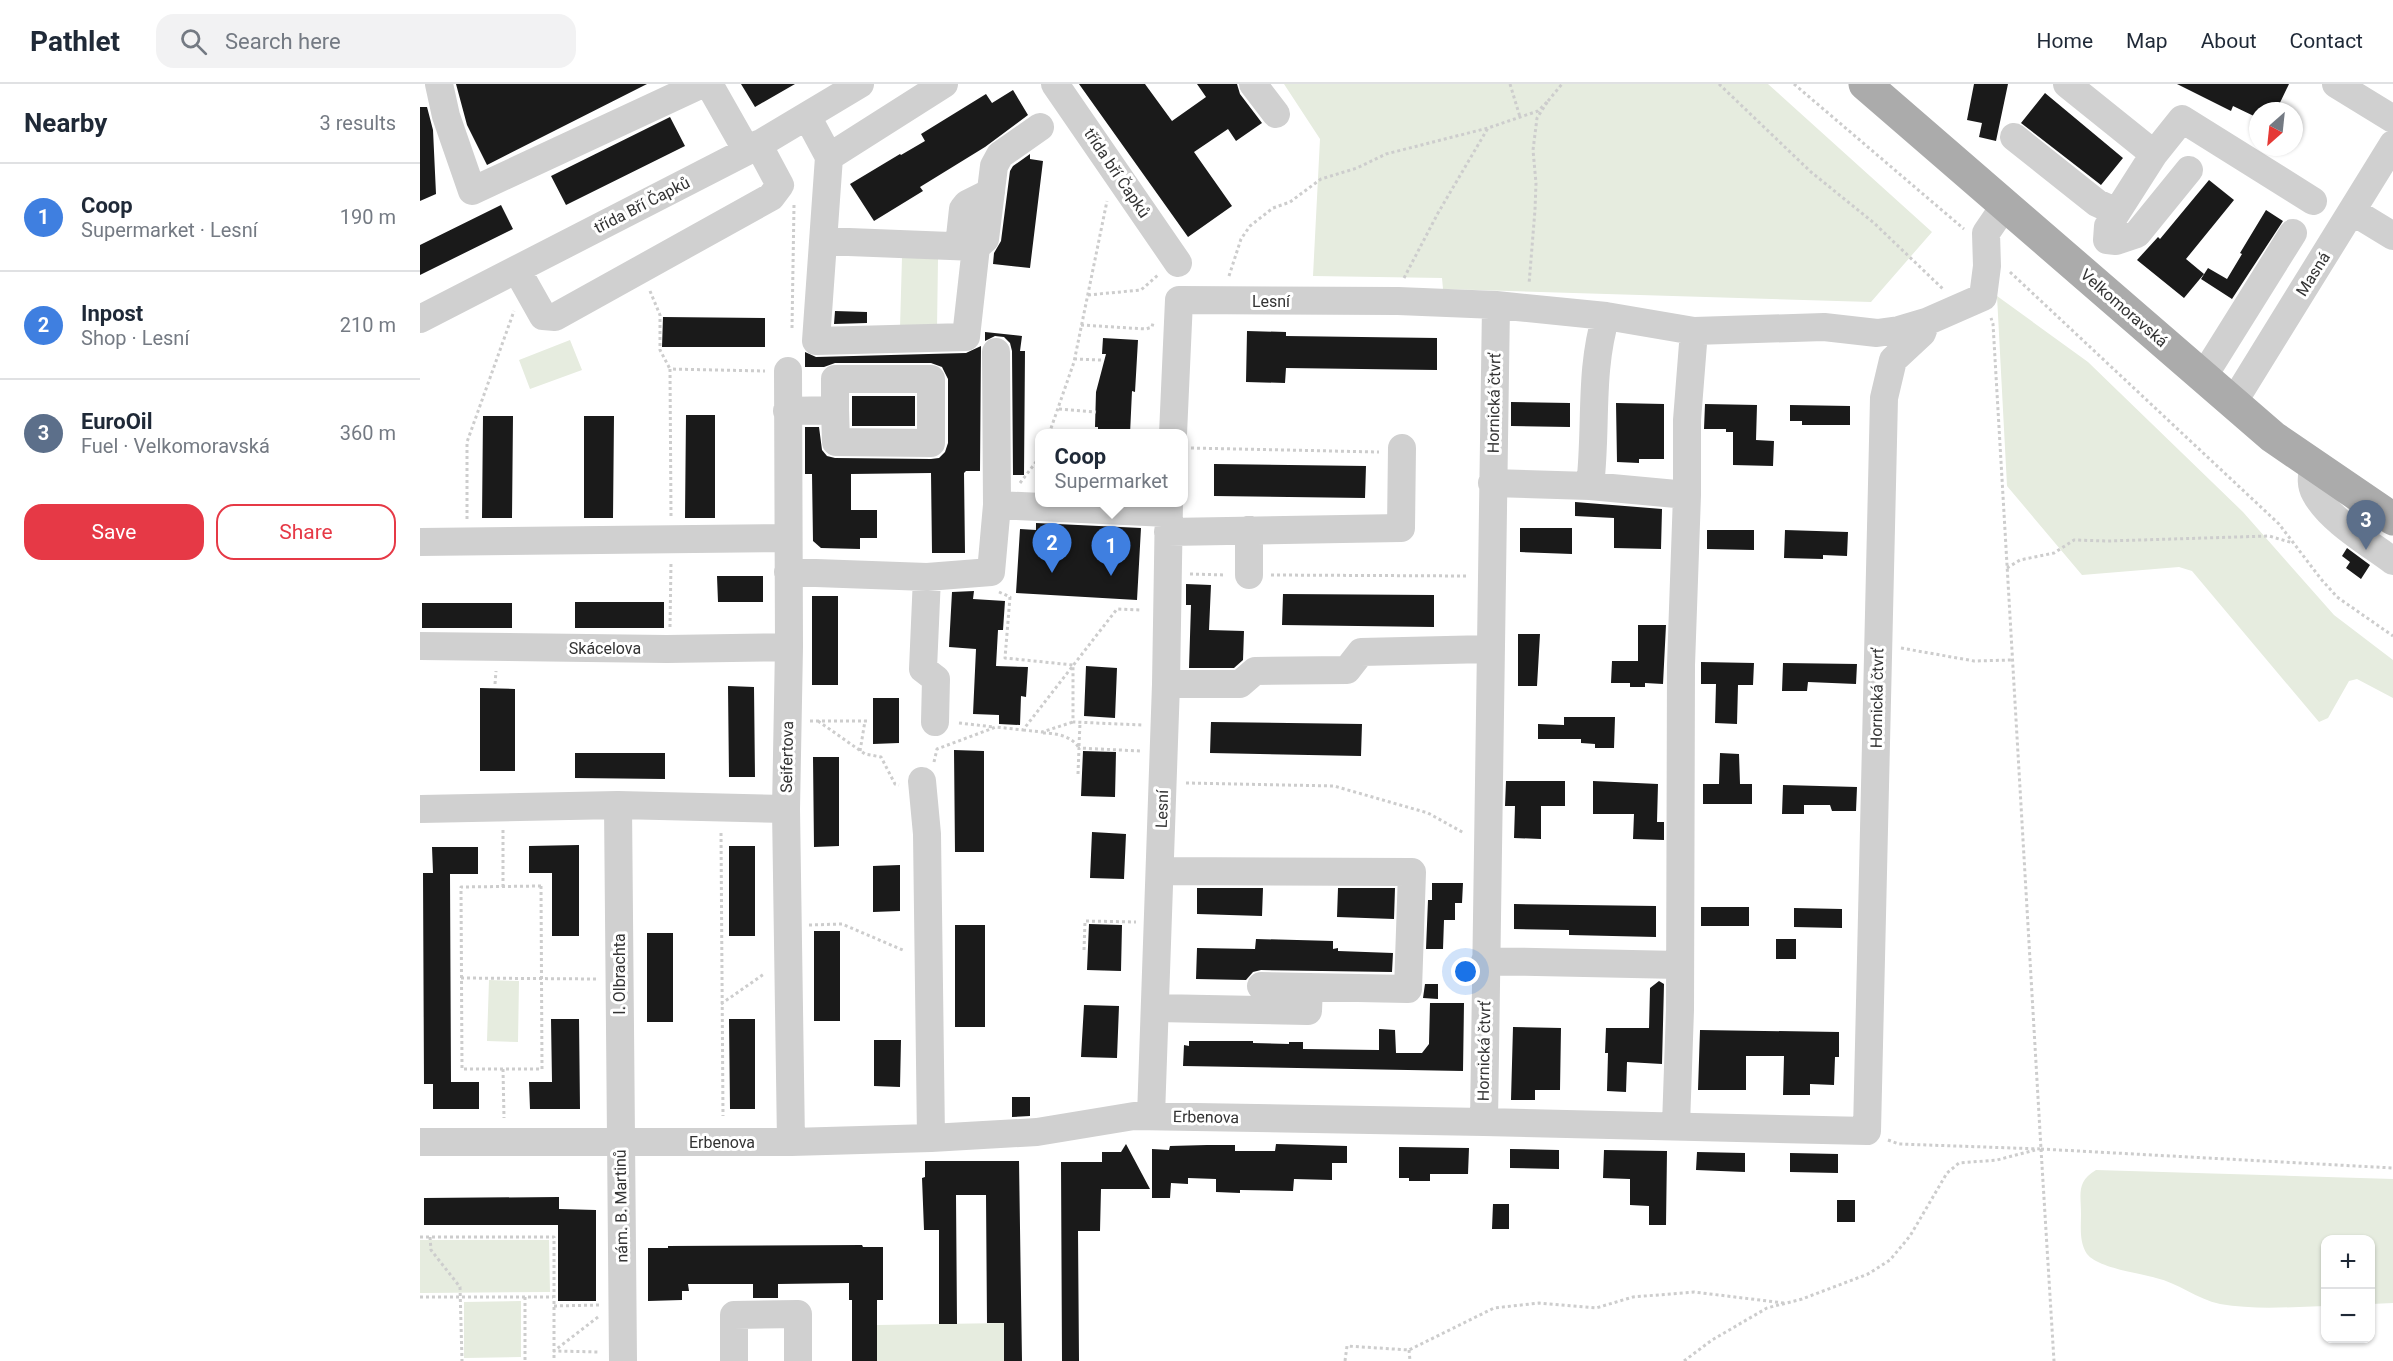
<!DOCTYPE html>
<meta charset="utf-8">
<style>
body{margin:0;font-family:Roboto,sans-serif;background:#f2f2f3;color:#1f2937}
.controls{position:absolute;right:18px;bottom:18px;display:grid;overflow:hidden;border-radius:12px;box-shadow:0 2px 4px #0004}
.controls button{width:54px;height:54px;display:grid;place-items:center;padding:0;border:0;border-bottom:2px solid #e0e1e3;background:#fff;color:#1f2937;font:30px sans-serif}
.compass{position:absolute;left:1829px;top:18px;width:54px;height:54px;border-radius:50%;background:#fff;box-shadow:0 2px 4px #0004;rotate:207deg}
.you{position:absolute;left:1046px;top:888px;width:21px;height:21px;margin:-15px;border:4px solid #fff;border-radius:50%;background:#1a73e8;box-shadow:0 0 0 9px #1a73e833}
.badge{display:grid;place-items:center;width:39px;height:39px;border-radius:50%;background:#e63946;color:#fff;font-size:20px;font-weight:700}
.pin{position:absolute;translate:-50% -50px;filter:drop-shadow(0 2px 3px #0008)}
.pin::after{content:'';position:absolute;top:32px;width:21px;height:18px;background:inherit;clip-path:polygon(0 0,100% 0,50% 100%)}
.popup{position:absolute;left:615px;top:345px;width:153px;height:78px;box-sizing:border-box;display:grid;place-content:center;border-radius:12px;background:#fff;filter:drop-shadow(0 2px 4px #0005);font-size:20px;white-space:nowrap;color:#747a83}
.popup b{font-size:22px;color:#1f2937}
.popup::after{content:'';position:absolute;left:50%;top:100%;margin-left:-12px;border:12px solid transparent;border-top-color:#fff}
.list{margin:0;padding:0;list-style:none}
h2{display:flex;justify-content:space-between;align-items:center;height:78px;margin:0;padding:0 24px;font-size:26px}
h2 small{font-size:20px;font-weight:400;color:#747a83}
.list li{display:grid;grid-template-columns:39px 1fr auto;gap:18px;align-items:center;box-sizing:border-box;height:108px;padding:0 24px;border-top:2px solid #e0e1e3}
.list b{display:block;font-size:22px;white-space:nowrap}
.list p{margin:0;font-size:20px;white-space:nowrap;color:#747a83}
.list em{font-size:20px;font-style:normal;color:#747a83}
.actions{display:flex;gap:12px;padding:18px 24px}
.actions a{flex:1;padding:14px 0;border:2px solid #e63946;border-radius:18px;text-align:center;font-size:21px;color:#e63946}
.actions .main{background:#e63946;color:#fff}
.icon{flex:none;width:33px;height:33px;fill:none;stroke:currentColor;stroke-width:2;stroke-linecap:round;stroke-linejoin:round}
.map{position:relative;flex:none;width:1973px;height:1277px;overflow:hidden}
header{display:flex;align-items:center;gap:36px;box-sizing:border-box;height:84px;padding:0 30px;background:#fff;border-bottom:2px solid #e0e1e3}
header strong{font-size:28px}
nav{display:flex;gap:33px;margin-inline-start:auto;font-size:21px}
.search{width:420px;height:54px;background:#f2f2f3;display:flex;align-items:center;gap:15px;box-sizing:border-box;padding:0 21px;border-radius:18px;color:#747a83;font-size:22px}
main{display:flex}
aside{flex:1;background:#fff}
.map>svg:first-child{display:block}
</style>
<header>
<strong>Pathlet</strong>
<div class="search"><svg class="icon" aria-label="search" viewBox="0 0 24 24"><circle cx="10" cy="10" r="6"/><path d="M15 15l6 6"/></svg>Search here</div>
<nav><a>Home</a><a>Map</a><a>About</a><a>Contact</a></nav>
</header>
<main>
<aside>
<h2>Nearby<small>3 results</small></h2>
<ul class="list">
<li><span class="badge" style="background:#3f7fe0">1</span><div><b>Coop</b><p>Supermarket · Lesní</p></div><em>190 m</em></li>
<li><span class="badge" style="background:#3f7fe0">2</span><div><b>Inpost</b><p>Shop · Lesní</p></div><em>210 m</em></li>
<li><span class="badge" style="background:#5c6f8a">3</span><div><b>EuroOil</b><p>Fuel · Velkomoravská</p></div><em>360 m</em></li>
</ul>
<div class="actions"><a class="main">Save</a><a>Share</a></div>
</aside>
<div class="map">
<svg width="1973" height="1277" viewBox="0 0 1973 1277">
<rect width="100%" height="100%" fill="#fff"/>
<!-- green -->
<path fill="#e6ecdf" d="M864,0H1348L1512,148L1451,218L1023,205L1022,194L893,192L900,55Z
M482,173L518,175L517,245L480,244Z
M1577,212L1668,278L1823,428L1914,531L1973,576V614L1937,595L1929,597L1908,634L1899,638L1772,487L1759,483L1662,491L1587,402Z
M150,256L162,286L110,305L99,276Z
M69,896L99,897L98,958L67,957Z
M1676,1086L1973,1095V1219L1951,1220L1950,1156H1906L1905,1222C1871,1223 1834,1226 1800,1220C1777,1215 1758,1199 1736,1194C1719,1189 1678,1184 1667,1170C1659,1158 1661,1143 1661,1130C1661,1110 1656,1098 1676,1086Z
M0,1156H129L130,1208L0,1209Z
M101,1217V1273L44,1274V1218Z
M584,1239V1277H457V1241Z"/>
<!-- building -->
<path fill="#1a1a1a" d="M36,0H227L67,81L47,41Z
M321,0H375L335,23Z
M659,0H725L752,37L786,13L777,0H817L820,10L842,39L816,57L808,45L774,68L812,122L768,153Z
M1554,0H1588L1576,57L1559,53L1562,39L1547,36Z
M1757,0H1869L1856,27H1838V34L1813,22L1811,27Z
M593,6L608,31L565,63L500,103L503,107L454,137L430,100L480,70L481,71L505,57L501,50L566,10L572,19Z
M1625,9L1703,74L1681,101L1601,39Z
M0,23H7L13,46L16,110L0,117Z
M250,33L265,62L146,121L131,92Z
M610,70V75L623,77L610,184L573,180L574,169L581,157L590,87L593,82Z
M1789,96L1814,116L1766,175L1784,190L1764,214L1717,176L1738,153L1740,155Z
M81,121L93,145L0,191V161Z
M1846,126L1863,137L1812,215L1781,195L1788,184L1807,195L1822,170L1820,169Z
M415,227L447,228V239L414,240Z
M243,233L345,234V263H242Z
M827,247L866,248V252L1017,254V286L866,284L865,299L826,298Z
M565,248L602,252L600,267H605L604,391H593L592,267L590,259L584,253L575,252L565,257Z
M683,254L718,256L715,308L712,307L710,350H678V343H675L676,308L686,270H682Z
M561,262L560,387H546L544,389L545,469H512L511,389L431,390V426H457V454H440V465L401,464L393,457L392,390H385V343H399L402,366L407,372L415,374L511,375L519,374L525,368L528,359V295L522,283L511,279H415L404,283H385V268L396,273L546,269Z
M432,312H495V342H432Z
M1091,318L1150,319V343L1091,342Z
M1196,319L1244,320V375H1219V379L1197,378Z
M1285,320L1337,321L1336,356L1354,357L1353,382L1313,381V348H1306V345H1284Z
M1370,321L1430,322V341H1382V337H1370Z
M266,331H295V434H265Z
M63,332H93L92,434H62Z
M164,332H194L193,434H164Z
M794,380L946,382L945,414L794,412Z
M1155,418L1242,425L1241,465L1194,464V434L1155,432Z
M616,439L721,444L717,516L596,509L600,445L616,446Z
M1100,444H1152V470L1100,468Z
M1287,446H1334V466L1287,465Z
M1365,446L1428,448L1427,472L1403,471V475L1364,474Z
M1927,464L1950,481L1941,495L1926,484L1930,478L1922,472Z
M297,492H343V518H298Z
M766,500L791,501L789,546L824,547L823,576L814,584H769L771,521H766Z
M554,507L553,515L585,517L583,546H578L576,582L608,583L606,613L601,612L600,641L579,640V631L553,630L556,565L529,563L532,508Z
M863,510L1014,511V543L862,541Z
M392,512H418V601H392Z
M155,518H244V544H155Z
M2,519H92V544H2Z
M1218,541H1246L1243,600L1225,599V603H1210V599H1191L1192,577H1218Z
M1098,550H1120L1117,602H1098Z
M1281,578L1334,579L1333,601H1318L1317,640L1295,639L1296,600H1281Z
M1363,579L1437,580L1436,600L1388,598L1387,607H1362Z
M666,582L697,584L695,634L664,632Z
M308,602L334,603L335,693H309Z
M60,604L95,605V687H60Z
M453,614H479V659L453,660Z
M1144,633H1195L1194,664H1175V660L1161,659V655H1118V640L1144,641Z
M791,638L942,640L941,672L790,669Z
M534,666L564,667V768H535Z
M663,667L696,668L695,713L661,712Z
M155,669H245V695L155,694Z
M1300,669L1319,670L1320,700H1332V720H1283V700H1299Z
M393,673H419V762L394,763Z
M1086,697H1145V722H1121V755L1094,754L1095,722H1085Z
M1173,697L1238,700L1237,738H1244V756L1213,755L1214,730H1173Z
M1363,701L1437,703L1436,727H1412L1410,721H1384V730H1362Z
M672,748L706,750L704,795L670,794Z
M159,761V852H132V789H109V762Z
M309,762H335V852H309Z
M12,763H58V790H30L31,998H59V1025H13V1000H4L3,789H13Z
M480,781V827L453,828V782Z
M1012,799H1043L1042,819H1035V836H1024L1023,865H1006L1008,816H1012Z
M777,804H843L842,832L777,830Z
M918,804H975L974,835L917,833Z
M1094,820L1236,822V853L1149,851V846L1094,845Z
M1281,823H1329V842H1281Z
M1374,824L1422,825V844L1374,843Z
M669,840L702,841L701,887L667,886Z
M535,841H565V943H535Z
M394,847H420V937H394Z
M227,849H253V938H227Z
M836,855L913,857V865L918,864V867L973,869L972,888L841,886L833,888L826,896L776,895L777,864L835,865Z
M1356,855H1376V875H1356Z
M1239,897L1244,900L1242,980L1207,978L1206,1008L1187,1007L1188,969H1185L1186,944H1229L1230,904Z
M1005,900H1018V915L1003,914Z
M1010,919H1044L1043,987L763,982L764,961L769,962V957H833V959L869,960V958H883V965L959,966V945L975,946L976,969H1002L1009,960Z
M664,921L699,922L697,974L661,973Z
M131,935H159L160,1025H110L109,998H132Z
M309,935H335V1025H310Z
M1093,943L1141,944L1140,1006H1115V1016H1091Z
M1280,946L1419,948V973H1415L1414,1001L1390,1000V1011H1363L1364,972H1326V1006H1278Z
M454,956H481L480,1003L454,1002Z
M592,1013H610V1032L592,1033Z
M706,1060L730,1105H681L680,1147H658L659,1277H642L641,1078H682V1068H701Z
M856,1060L927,1062V1079H912V1096L874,1095L873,1107L820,1106V1109L796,1108V1095L768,1094V1100L751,1099L750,1114H732V1065L749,1066L750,1062L787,1061H815V1067H855Z
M979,1063L1049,1064L1048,1090H1010V1097H989V1094H979Z
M1090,1065L1139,1066V1085L1090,1084Z
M1184,1066L1247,1067L1246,1141H1229V1122L1210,1121V1095L1183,1094Z
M1277,1068L1325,1069V1088L1276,1086Z
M1370,1069L1418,1070V1089L1370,1088Z
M505,1077H599L602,1277H584V1239H567L566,1111H536L537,1240H519V1146H504L502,1094L505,1093Z
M139,1113V1125L176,1126V1217H138V1141H4V1114Z
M1417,1116H1435V1138H1417Z
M1073,1120H1089V1145H1072Z
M442,1161L443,1163H463V1216H457V1277H432V1216H429V1199L358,1200V1214H333V1200H268L269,1207H262V1216L228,1217V1164H248V1162Z"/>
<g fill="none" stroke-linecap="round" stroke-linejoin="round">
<!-- path -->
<path stroke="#cdcdcd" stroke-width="3" stroke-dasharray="3 3" stroke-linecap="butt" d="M1090,0L1100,33
M1299,0L1391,88L1454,139L1523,205
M1374,0L1544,145
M1128,17L1142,0
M1590,188L1859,440L1901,495L1917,513L1973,552
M809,192L821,155L830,142L853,124L870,118L901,95L937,84L966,70L1068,44L1118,27L1128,17L1117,34L1113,66L1116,99L1115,126L1109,200
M984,194L1018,129L1068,44
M230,207L240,231V266L250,285
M668,211L721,206L739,190
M661,241L726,245L732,243L733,239
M372,244L374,121
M654,275L681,276
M639,325L676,328
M629,350L654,278L687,117
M771,364L959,368
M600,399L619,374
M251,432L250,285L345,287
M47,435V358L94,227
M1587,484L1600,476L1634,469L1654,456L1688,457L1849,452L1873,459
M770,490L805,491
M851,491L1048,492
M579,508L590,513L585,574L653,581V638L723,641
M250,543L251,478
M1481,564L1554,577L1592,576
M75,600L76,587
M390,637H449
M398,637L445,670L461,673L475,700L479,701
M539,639L574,643
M603,646L622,648L653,638
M623,649C636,649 652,652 659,664
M659,662L660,639
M440,667L445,637
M514,678L517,665L576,643L603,646L697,525L720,526
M658,690L659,664L720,667
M766,699L914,702L1008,729L1044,749
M301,749L303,1032
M121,802L122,985H42L41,803Z
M83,803V746
M389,841L422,840L485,867
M664,866L665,837L716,838
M41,894L178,895
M301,920L344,890
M83,985L84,1034
M1468,1056L1479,1060L1621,1065L1573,240L1571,234
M1621,1065L1973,1084
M1621,1065L1634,1277
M0,1153H134V1277
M10,1153L11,1166L40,1203L42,1277
M0,1213H133
M105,1213V1277
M134,1222L180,1221
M178,1233L134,1267L180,1268
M989,1266L990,1277
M925,1277L927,1262L989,1266L1074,1224L1119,1219L1176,1224L1213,1213L1274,1208L1364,1219
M1264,1277L1292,1256L1347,1224L1382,1215L1448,1190L1470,1176L1490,1152L1527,1089L1539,1079L1577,1076L1615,1066"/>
<!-- minor -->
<path stroke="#d0d0d0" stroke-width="28" d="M19,0L26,32L52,107L282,0
M289,0L327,67
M635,0L758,179
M833,0L856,30
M1647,0L1734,70
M1916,0L1973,35
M387,32L409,73L396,257L546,253L556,163L403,157
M1594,53L1677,119L1697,128
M409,73L524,0
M1769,86L1717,150L1696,157L1687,156L1688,142L1734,70L1762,35L1893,117
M1932,127L1973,152
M539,162L543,125L547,120L571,108
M556,163L565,155L574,82L580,71L620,43
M97,186L123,232L135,233L351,113L360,101L338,60
M1076,221L1186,232L1274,247L1404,243L1457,249L1479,246L1506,238L1502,249L1473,276L1464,314L1447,1047L1064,1038Z
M0,235L333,64L440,0
M1506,238L1563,213L1567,182L1566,149L1585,121
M576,268L577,421
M368,287L369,563L366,725L371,1058
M1783,293L1873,149
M1813,319L1973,60
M367,327L415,326L416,358L511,359V295H415V326
M753,350L759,216L978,217L1076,221
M1893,381C1892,391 1890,400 1895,409C1909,436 1949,459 1973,477
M1072,399L1170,402L1267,411
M1170,402C1177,344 1169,288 1186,232
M748,448L981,444L982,364
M0,458L368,454
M368,488L507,493L571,488L577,421L748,429
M829,491V446
M507,493L503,585L516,595L515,638
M0,562L247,565L369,563
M746,600H820L835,587L927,586L941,568L1069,565
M502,697L507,750L511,1054
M198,721L203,1277
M0,725L198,721L366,725
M740,787L992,788L988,905L841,902
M1065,877L1260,881
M736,924L888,927L889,903
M731,1032L746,600L749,418
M1256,1041L1260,926L1261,581L1267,411V336L1274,247
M0,1058H371L511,1054L617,1048L714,1032L1064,1038
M314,1277V1231L378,1230V1277"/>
<!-- major -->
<path stroke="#ababab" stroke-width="33" d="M1445,0L1853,353L1973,435"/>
</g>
<g text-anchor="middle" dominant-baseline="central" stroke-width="6" stroke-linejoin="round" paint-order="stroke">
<!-- street labels -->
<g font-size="16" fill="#333" stroke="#fff">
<text transform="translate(697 89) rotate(56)">třída bří Čapků</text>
<text transform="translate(222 121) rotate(-27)">třída Bří Čapků</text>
<text transform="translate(1893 190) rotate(-58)">Masná</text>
<text x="851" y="217">Lesní</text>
<text transform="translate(1704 224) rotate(41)">Velkomoravská</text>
<text transform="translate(1074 319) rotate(-89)">Hornická čtvrť</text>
<text x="185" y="564">Skácelova</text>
<text transform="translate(1457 614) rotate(-89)">Hornická čtvrť</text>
<text transform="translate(367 673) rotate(-89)">Seifertova</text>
<text transform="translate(742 725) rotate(-88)">Lesní</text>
<text transform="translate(199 890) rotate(-90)">I. Olbrachta</text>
<text transform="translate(1064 967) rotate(-89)">Hornická čtvrť</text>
<text transform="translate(786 1033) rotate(1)">Erbenova</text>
<text x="302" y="1058">Erbenova</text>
<text transform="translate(201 1122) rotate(-91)">nám. B. Martinů</text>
</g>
</g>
</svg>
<div class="controls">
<button>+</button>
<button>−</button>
</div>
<svg class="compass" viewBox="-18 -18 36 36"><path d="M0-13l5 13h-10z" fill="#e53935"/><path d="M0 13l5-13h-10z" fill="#747a83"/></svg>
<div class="you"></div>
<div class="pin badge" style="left:691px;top:492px;background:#3f7fe0">1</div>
<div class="popup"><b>Coop</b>Supermarket</div>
<div class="pin badge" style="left:632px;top:489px;background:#3f7fe0">2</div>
<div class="pin badge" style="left:1946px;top:466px;background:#5c6f8a">3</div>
</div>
</main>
